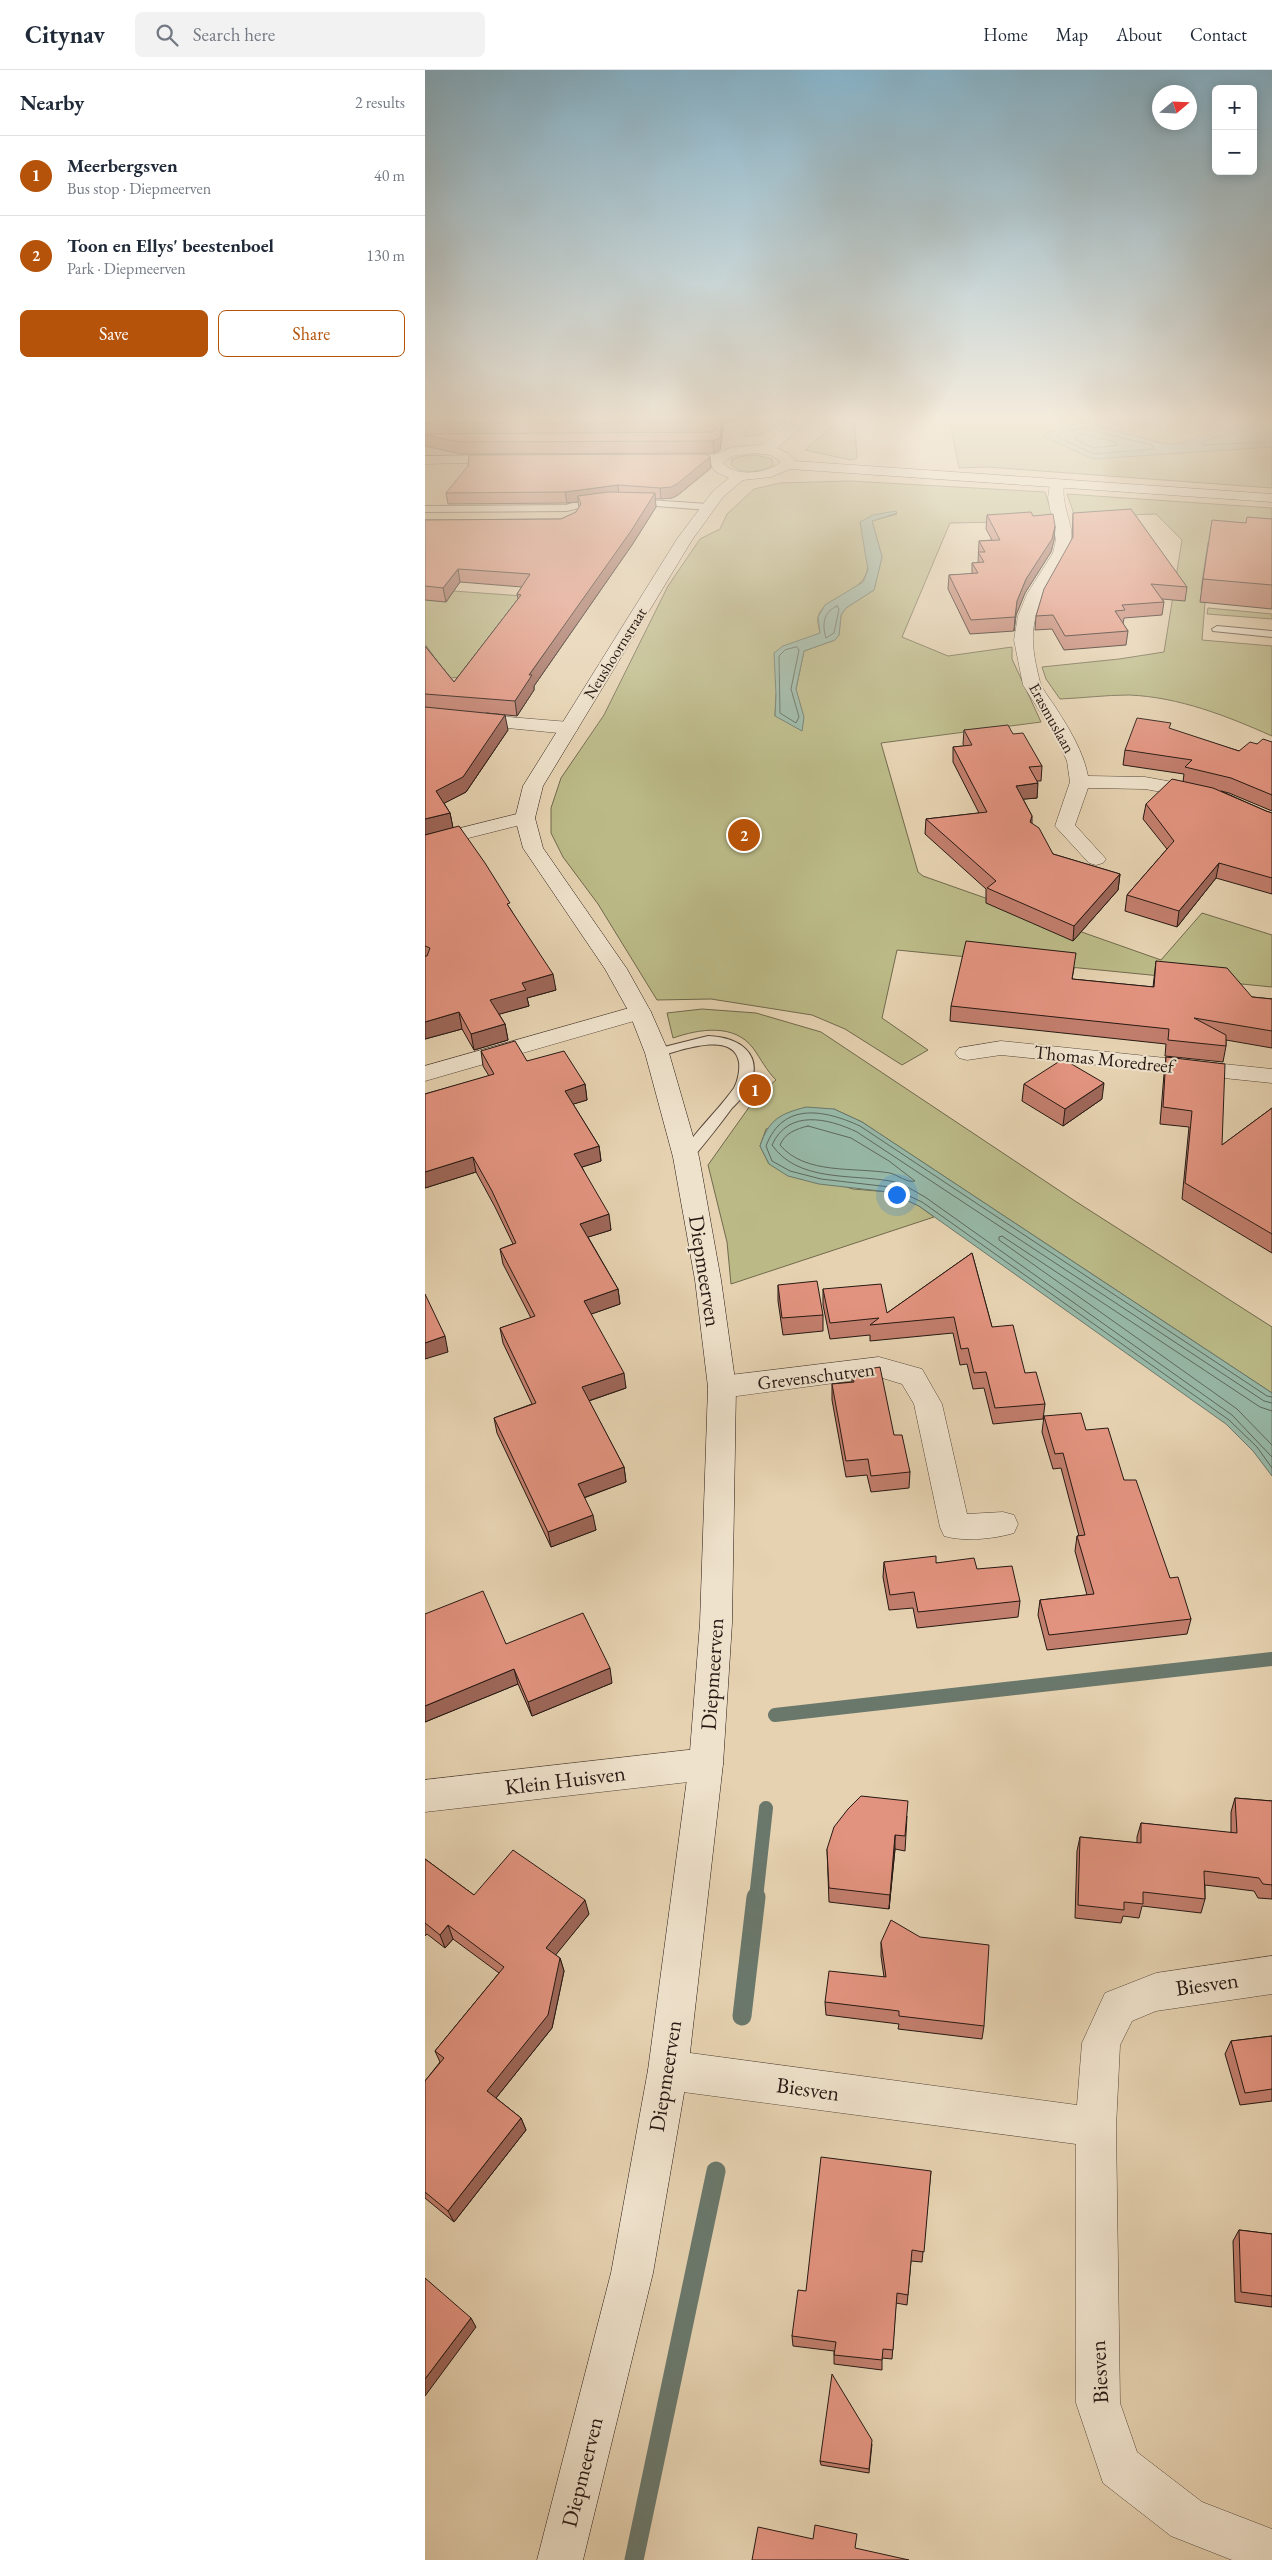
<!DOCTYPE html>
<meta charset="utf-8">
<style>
body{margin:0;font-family:"EB Garamond",serif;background:#f2f2f3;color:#1f2937}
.controls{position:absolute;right:15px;top:15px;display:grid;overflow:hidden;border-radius:8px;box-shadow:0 2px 12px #0003}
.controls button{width:45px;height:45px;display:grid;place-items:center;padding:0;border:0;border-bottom:1px solid #e0e1e3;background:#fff;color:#1f2937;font:25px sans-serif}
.compass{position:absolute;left:727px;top:15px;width:45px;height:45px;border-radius:50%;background:#fff;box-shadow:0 2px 12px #0003;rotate:71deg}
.you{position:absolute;left:471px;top:1124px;width:18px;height:18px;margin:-12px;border:4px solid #fff;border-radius:50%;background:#1a73e8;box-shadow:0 0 0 8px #1a73e833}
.badge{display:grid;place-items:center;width:32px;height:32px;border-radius:50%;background:#b45309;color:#fff;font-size:16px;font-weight:700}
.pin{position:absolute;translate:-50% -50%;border:2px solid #fff;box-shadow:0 1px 5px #0006}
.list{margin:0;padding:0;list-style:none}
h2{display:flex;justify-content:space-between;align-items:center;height:65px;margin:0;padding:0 20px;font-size:21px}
h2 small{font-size:16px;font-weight:400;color:#747a83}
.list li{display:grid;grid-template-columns:32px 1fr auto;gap:15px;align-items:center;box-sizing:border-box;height:80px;padding:0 20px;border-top:1px solid #e0e1e3}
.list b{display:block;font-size:19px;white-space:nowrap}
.list p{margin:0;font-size:16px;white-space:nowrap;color:#747a83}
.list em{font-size:16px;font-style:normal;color:#747a83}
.actions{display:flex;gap:10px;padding:15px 20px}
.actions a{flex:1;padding:11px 0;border:1px solid #b45309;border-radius:8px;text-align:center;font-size:18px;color:#b45309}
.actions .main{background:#b45309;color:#fff}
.icon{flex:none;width:28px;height:28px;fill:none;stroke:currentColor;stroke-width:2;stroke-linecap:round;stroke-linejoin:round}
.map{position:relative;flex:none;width:847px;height:2490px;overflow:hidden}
header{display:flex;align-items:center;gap:30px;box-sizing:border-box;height:70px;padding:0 25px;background:#fff;border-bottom:1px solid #e0e1e3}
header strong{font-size:24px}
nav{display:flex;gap:28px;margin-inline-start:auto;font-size:18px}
.search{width:350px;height:45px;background:#f2f2f3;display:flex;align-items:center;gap:12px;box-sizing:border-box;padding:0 18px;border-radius:8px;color:#747a83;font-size:19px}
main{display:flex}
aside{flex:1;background:#fff}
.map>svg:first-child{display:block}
</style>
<header>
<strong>Citynav</strong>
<div class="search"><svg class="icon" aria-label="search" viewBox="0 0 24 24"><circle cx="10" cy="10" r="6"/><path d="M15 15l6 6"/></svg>Search here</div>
<nav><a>Home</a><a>Map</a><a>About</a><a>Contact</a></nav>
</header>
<main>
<aside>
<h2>Nearby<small>2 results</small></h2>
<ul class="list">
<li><span class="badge">1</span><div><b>Meerbergsven</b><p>Bus stop · Diepmeerven</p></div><em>40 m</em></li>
<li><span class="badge">2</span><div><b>Toon en Ellys' beestenboel</b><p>Park · Diepmeerven</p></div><em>130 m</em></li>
</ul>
<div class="actions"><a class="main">Save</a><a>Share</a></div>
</aside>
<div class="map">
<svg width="847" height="2490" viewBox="0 0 847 2490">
<rect width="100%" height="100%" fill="#e6d2b1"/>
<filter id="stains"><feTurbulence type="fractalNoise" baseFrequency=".004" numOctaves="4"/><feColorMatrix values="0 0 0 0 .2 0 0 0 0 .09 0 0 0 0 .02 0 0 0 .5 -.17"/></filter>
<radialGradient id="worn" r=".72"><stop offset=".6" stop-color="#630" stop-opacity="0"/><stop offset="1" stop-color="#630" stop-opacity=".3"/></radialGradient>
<!-- green -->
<path fill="#bbba87" stroke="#70694d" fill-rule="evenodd" d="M338,346H361L360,351C351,358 330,370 319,365V362Z
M418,346H429L432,388L426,390L380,380Z
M506,346H847V418L562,397L534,398L524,347Z
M331,385L347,389L348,395C337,403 316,404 306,395L307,389L317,386Z
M425,411L620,422L629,451L525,453L477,567L523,586L587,577V589L616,652L456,673L493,802L498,806L736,890L777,843L847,865V917L472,880L457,948L503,980L477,995L420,959L387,945L286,929L232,930L173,834L138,787L126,763V738L136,708L179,645L243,516L275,469L295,459L302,444L329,419L355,413ZM472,444L447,451L457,487L449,520L421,538L416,545L414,565L410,570L379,581L371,619L350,646L351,625L381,569L395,563C394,558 392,551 393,547C398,526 436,525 442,501C446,486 438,466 435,452Z
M642,424L847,438V471L816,475L783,472L776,519L781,520L777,570L847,576V666C802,646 754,627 704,625C681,625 658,628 635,629L621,609L617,597L694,589L739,582L757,470L731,444L650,447Z
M0,519L98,526L39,607L24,608L0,574Z
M783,538L847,544V549L782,544Z
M277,939L331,943L396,962L650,1131L847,1257V1323L437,1052L409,1039L341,1059L335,1076L344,1094L428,1119L464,1122L494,1136L509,1147L306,1214L302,1172L283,1095L332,1026L351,1010C341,1000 336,989 328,978C309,953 274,959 248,968L242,943Z"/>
<!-- water -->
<path fill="#97b8a7" stroke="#6a786c" d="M847,347V360L842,361L847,365V377L668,389L618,366L621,363L655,353H663L740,374H751Z
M471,441L472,443L447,451L457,487L449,520L421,538L416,545L414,565L410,570L379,581L371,619L379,647L377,661L350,646L351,625L349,583L358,576L395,563L393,547L400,535L438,512L443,500L435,452L448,445Z
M381,1037L409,1039L437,1052L847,1323V1406L828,1381L801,1354L494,1136L464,1122L394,1114L363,1106L344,1094L335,1076C344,1049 355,1044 381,1037Z"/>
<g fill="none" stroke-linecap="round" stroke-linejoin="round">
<!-- shore -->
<path stroke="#5e685d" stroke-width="1" d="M836,355L839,357V365L844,369L842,372L776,375L777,372Z
M656,358L727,375L729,379L668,384L633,367L634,364Z
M657,364L690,372L692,375L668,378L650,369L651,366Z
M412,536L414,539L409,563L401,568C397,555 398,542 412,536Z
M372,577L374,580L366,619L374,647L371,653L355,643L354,586L360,580Z
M383,1056L426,1068L464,1091L490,1111C482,1113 473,1105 465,1103C430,1097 380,1105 355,1075C360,1063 371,1059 383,1056Z
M847,1327L842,1326L435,1056C400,1040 358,1031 341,1076L347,1091L365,1101L396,1109L465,1117L497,1132L804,1350L832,1377L847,1398
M847,1333L839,1331L432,1062C403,1048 363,1039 347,1075C373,1112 425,1104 465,1111C478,1113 489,1121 500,1127L807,1345L847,1387
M847,1341L835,1337L577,1166L574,1167V1170L812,1339L847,1375"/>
<!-- stream-far1 -->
<path stroke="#6a786c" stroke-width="14" d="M350,1645L847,1589
M331,1828L341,1738"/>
<!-- stream -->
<path stroke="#6a786c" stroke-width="19" d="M317,1946L331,1827
M209,2490L291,2101"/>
<defs>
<path id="lane" d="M159,429H174L178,432L142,441L0,442V436L141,435Z
M209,429L283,434L287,437L283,440L206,434L205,432Z
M792,556L847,561V567L788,561L787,559Z
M283,966C313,967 340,983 324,1017C321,1025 313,1032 307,1038C294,1056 280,1073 266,1090L261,1092L254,1087C269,1062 292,1042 309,1018C313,1011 315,1000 314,992C308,959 251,982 232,987L225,983L227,980Z"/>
<path id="street" d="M632,410L639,414C636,435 647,450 647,470C647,483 637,494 631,504C605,546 603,565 615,612C618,621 626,630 631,638C645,660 658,681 663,706L720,707L775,717L782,719L785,723L782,727L775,729L720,719L663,718L650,755L681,789L678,793L671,795L664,793L630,756L645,712L642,691L631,667L598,615L589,570L593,546L602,524L628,483L631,470L623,428L625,414Z
M0,640L144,652L151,654L153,658L151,662L144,664L0,650Z
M100,742L107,744L110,748L107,752L0,779V767Z
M215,935L223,937L226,942L223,947L0,1011V996Z
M576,971L847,999V1013L576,985L542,990L534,988L530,983L534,978Z
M454,1287L497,1299L517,1334L542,1444L578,1442L589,1445L593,1454L589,1463C569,1469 539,1472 519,1466L515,1457L489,1334L477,1314L454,1307L297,1328L287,1325L283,1317L287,1309L297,1306Z
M281,1678L293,1683L298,1694L293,1705L281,1710L0,1742V1710Z
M847,1886V1924L731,1941L707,1951L695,1975L691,2057L695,2333L712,2382L777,2432L847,2459V2490H807L746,2466L678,2413L651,2333V2074L243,2020L229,2014L223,2000L229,1986L243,1980L652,2035L657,1973L680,1923L731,1903Z"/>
<path id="secondary" d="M374,346H390L352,378L364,384L370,391L847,424V432L365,399L346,407L318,410L298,427L267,470L118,716L110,748L118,778L202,899L226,942L244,983L274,1087L296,1210L311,1317L307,1553L298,1694L263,2000L228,2203L158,2490H112L186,2203L223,2000L264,1694L275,1553L283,1317L270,1210L248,1087L220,983L204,942L180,899L98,778L90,748L98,716L252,469L288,421L304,408L291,402L284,393H249L244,392L242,389L244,386L289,385L307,377L338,375ZM329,383L345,385L354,390L355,393C341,403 311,408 298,393L307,386Z
M81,385L88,389L86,392L0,394V386Z"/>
</defs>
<!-- lane casing -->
<use href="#lane" stroke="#56463a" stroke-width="2"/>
<!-- street casing -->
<use href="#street" stroke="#56463a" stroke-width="1"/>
<!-- secondary casing -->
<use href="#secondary" stroke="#261813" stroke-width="1"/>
<!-- lane -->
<use href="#lane" fill="#efe2cc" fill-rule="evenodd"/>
<!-- street -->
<use href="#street" fill="#efe2cc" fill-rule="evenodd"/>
<!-- secondary -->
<use href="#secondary" fill="#efe2cc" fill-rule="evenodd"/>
</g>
<!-- wall -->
<path fill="#c27e6d" stroke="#261813" d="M0,346H315L309,351H299L295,380L289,383L36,384L0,376Z
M285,387L286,398L253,425L247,428L230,429L231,437L207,475L109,616V620L92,646L61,643L83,660L41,722L19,733L25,743L28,758L86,840L131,920L102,928L104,936L74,944L80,954L83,970L49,980L37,959L0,969V576L29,612L93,529L92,524L97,517L35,512L21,532L0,530V450L136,449L151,442L154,437L153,432L142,433L23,434L21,423Z
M648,443L762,517L760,531L737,529L739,532L737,545L699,548L698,554L703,561L701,575L639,580L627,559L610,560L611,546L647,469Z
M562,445L608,446L630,456L629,470L626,482L600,523L591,545L589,561L545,564L523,519L524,505L547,504V493H553L554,471L567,470L561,459Z
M847,449V539L775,532L778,509L821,452Z
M745,659L814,681L832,674L847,672V741L804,723L796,721L841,741L847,743V824L791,808L752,857L700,841L702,825L742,779L718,749L721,734L758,712L759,704L698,695L700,680Z
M539,660L588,664L617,696L616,711H612V728L598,729L607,746V754L628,784L695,804L693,820L648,871L561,833V819L500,764L501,749L554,743L528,692V677L539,676L538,674Z
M731,891L827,927L847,929V978L801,970V976L798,992L740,986L741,974L525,951L526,936L649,898L647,909L728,917Z
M56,981L102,991L160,1014L162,1030L148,1034L174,1076L176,1091L157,1097L186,1160L163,1167L193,1219L195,1234L166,1244L201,1318L164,1331L199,1397L201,1412L159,1428L171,1460L126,1477L72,1363L69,1348L107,1334L78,1273L75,1258L106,1248L78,1194L75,1179L88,1174L70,1137L51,1102L0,1118V1024L64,1006L58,996Z
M741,987L797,1075L847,1038V1183L757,1129L764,1057L735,1054L739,1004Z
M599,1014L677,1029L638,1056L597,1031Z
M547,1183L567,1257L600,1303L620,1334L618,1349L568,1354L559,1318L548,1319L542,1294L535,1295L528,1263L445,1271V1265L405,1269L398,1235V1219L462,1243Z
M353,1215L398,1245V1261L358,1265L353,1231Z
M427,1302L469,1365L485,1402L484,1418L446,1422L442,1405L421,1407L407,1330V1314L427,1312Z
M619,1346L661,1360L699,1410L745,1508L766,1549L762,1564L622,1580L613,1545L615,1530L662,1525L650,1481L652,1466H654L636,1398L628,1399L617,1362Z
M459,1492L511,1493L552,1499L595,1531L593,1547L492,1558L488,1538L464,1540L458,1507Z
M0,1544L81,1574L187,1613L107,1646L93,1614L0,1652Z
M810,1728L847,1731V1829L833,1828L829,1821L780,1815V1829L776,1843L717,1836L714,1848L698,1846L696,1853L650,1848L652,1781L655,1767L712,1773V1767L716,1753L806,1763V1742Z
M482,1746L480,1781L470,1779L464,1839L404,1832L402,1779Z
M0,1789L49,1825L164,1844L130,1885L135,1888L139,1901L127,1958L71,2028L96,2048L101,2060L29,2152L0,2128V2011L15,1992L10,1981L74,1903L28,1869L20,1878L2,1864L0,1866Z
M456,1872L559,1956L557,1969L473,1959L474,1954L401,1945L400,1932L459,1907L456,1886Z
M847,1966V2031L815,2035L800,1984L806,1971Z
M506,2101L497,2192L486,2191L482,2235L471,2233L467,2289L457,2288V2300L409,2294V2281L368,2276L367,2266L381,2221Z
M814,2160L847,2164V2237L810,2232L808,2171Z
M447,2374L444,2403L396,2395L395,2391Z"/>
<!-- shaded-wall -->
<path fill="#9e6759" stroke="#261813" d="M297,346H298L299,351L295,380L289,383L288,371Z
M309,346H315L309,351Z
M285,387L286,398L253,425L247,428L236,429L235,418Z
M193,415L194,426H153V432L142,433L140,422Z
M230,423L231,437L207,475L109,616V620L92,646L90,631L104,605Z
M630,456L629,470L626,482L600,523L591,545L589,561L590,547L592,531L601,509Z
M33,499L35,512L21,532L18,518Z
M80,645L83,660L41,722L14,736L11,721Z
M613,713L612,728L589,730L591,716Z
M25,743L28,758L0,765V749Z
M794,793L791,808L752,857L754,841Z
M695,804L693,820L648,871L649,856Z
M128,904L131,920L102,928L104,936L68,946L65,930L97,913Z
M34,942L37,959L0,969V952Z
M80,954L83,970L49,980L46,964Z
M679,1013L677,1029L638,1056L640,1039Z
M160,1014L162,1030L142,1036L140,1021Z
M174,1076L176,1091L151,1099L149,1084Z
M48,1087L51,1102L0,1118V1102Z
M184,1144L186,1160L157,1169L155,1154Z
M193,1219L195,1234L161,1246L159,1231Z
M20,1266L23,1282L0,1289V1273Z
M199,1303L201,1318L160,1332L157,1317Z
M199,1397L201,1412L155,1429L153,1414Z
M168,1445L171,1460L126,1477L123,1462Z
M185,1598L187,1613L107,1646L103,1632Z
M89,1599L93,1614L0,1652V1636Z
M470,1765V1779L464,1839L465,1825Z
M160,1830L164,1844L125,1892L121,1878Z
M23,1855L28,1869L20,1878L15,1865Z
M135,1888L139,1901L127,1958L67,2033L62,2021Z
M96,2048L101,2060L29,2152L23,2141Z
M46,2248L51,2257L0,2326V2309Z"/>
<!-- building -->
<path fill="#e2937f" stroke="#261813" d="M0,346H297L295,368L288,371L34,372L0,365V364L288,362L292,357L283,352L0,353Z
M282,384L285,387L252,414L246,417L235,418L193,415L140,422L21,423L43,396L44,385Z
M183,422L230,423L206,461L104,605H107L90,631L0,624V576L29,612L96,525L92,524L105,504L33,499L18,518L0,516V450L136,449L151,442L156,434L153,426Z
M706,439L762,517L726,514L739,532L697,535L700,540L690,541L703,561L640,566L628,545L611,546L619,519L648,467V443Z
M606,442L608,446L628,444L630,456L627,469L601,509L592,531L590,547L546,550L524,505L553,503L547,493L559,492L553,482H560L554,471L575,470L562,445Z
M822,447L847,449V515L778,509L787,450L821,453Z
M0,637L80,645L38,707L11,721L25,743L0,749Z
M712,648L746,653L744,658L814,681L825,672L832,674L838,669L847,672V725L806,708L760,697L767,690L700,680Z
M583,655L588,664L598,663L617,696L604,697L613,713L591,716L607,746L605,752L614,758L628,784L695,804L649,856L562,818L571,811L501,749L562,742L528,677L547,675L539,660Z
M747,709L788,718L841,741L847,743V808L794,793L754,841L702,825L749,771L721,734Z
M34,756L60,793L85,833L82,834L128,904L97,913L101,920L65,930L80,954L46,964L34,942L0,952V886H2L5,878L0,876V765Z
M541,871L651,883L647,909L729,917L731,891L802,898L827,927L847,929V961L769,948L801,965V976L743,970L744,959L526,936Z
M90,971L102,991L139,981L160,1014L140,1021L174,1076L149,1084L184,1144L155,1154L193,1219L159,1231L199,1303L157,1317L199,1397L153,1414L168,1445L123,1462L69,1348L111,1333L75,1258L110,1246L75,1179L91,1173L67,1121L48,1087L0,1102V1024L69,1004L56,981Z
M741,987L800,994L797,1075L847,1038V1164L760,1113L767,1041L738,1037Z
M638,989L679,1013L640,1039L599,1014Z
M547,1183L567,1257L588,1255L600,1303L611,1302L620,1334L570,1338L561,1302L549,1303L543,1278L536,1279L529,1247L445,1255L454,1248L405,1253L398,1219L456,1214L462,1243Z
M392,1211L398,1245L357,1248L353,1215Z
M0,1224L20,1266L0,1273Z
M455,1297L469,1365H477L485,1402L446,1406L443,1389L421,1391L407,1314L429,1312L427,1302Z
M656,1343L661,1360L683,1358L699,1410H711L745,1508L753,1507L766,1549L624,1565L615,1530L669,1524L652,1466L660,1465L638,1383L630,1384L619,1346Z
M511,1486V1493L549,1488L552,1499L587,1496L595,1531L493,1542L489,1522L465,1525L459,1492Z
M58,1521L81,1574L158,1543L185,1598L103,1632L89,1599L0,1636V1544Z
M436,1726L483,1731L480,1766L470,1765L465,1825L404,1818L402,1779L409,1757L423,1739Z
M810,1728L847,1731V1815L838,1814L834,1808L779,1801L780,1829L718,1822V1834L699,1832V1840L653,1835L655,1767L716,1773V1753L812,1763Z
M88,1780L160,1830L121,1878L135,1888L123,1945L62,2021L96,2048L23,2141L0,2122V2011L19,1988L10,1981L79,1897L23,1855L15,1865L0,1853V1789L49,1825Z
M466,1850L495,1867L564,1875L559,1956L474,1946V1941L400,1932L404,1901L461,1907L456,1872Z
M847,1966V2019L820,2023L806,1971Z
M396,2087L506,2101L499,2182L487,2180L483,2225L472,2223L468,2280L458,2279L457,2290L409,2285L411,2272L367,2266L373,2220L381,2221Z
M814,2160L847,2164V2226L816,2222Z
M0,2208L46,2248L0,2309Z
M407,2304L447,2370L444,2399L395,2391Z
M390,2455L432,2464L430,2478L484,2490H327L333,2457L388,2469Z"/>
<!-- sky -->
<linearGradient id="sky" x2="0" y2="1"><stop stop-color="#87b6ce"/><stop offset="0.5" stop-color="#f4ebdc"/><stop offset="1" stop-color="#f4ebdc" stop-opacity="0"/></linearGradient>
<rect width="847" height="695" fill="url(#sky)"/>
<g text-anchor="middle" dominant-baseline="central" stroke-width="4" stroke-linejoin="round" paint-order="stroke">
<!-- far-street labels -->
<g font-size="16" fill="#261813" stroke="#efe2cc">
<text transform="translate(190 583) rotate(-58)">Neushoornstraat</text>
<text transform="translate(627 648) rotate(61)">Erasmuslaan</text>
</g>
<!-- street labels -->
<g font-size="19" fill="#261813" stroke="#efe2cc">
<text transform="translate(679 989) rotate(6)">Thomas Moredreef</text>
<text transform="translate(391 1306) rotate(-7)">Grevenschutven</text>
</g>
<!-- near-street labels -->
<g font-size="22" fill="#261813" stroke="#efe2cc">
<text transform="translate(280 1201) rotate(81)">Diepmeerven</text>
<text transform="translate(287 1604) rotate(-86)">Diepmeerven</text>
<text transform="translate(140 1710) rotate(-7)">Klein Huisven</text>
<text transform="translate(782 1914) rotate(-8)">Biesven</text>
<text transform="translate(240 2006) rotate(-81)">Diepmeerven</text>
<text transform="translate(383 2019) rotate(8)">Biesven</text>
<text transform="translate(674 2302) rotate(-93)">Biesven</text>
<text transform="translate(157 2402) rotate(-76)">Diepmeerven</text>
</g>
</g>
<rect width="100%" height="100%" filter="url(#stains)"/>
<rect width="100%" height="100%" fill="url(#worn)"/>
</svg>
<div class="controls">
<button>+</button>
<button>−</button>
</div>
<svg class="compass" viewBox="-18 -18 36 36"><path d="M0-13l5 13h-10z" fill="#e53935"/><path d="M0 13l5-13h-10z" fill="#747a83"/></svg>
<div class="you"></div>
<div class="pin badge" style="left:330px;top:1020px">1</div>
<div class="pin badge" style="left:319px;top:765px">2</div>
</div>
</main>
